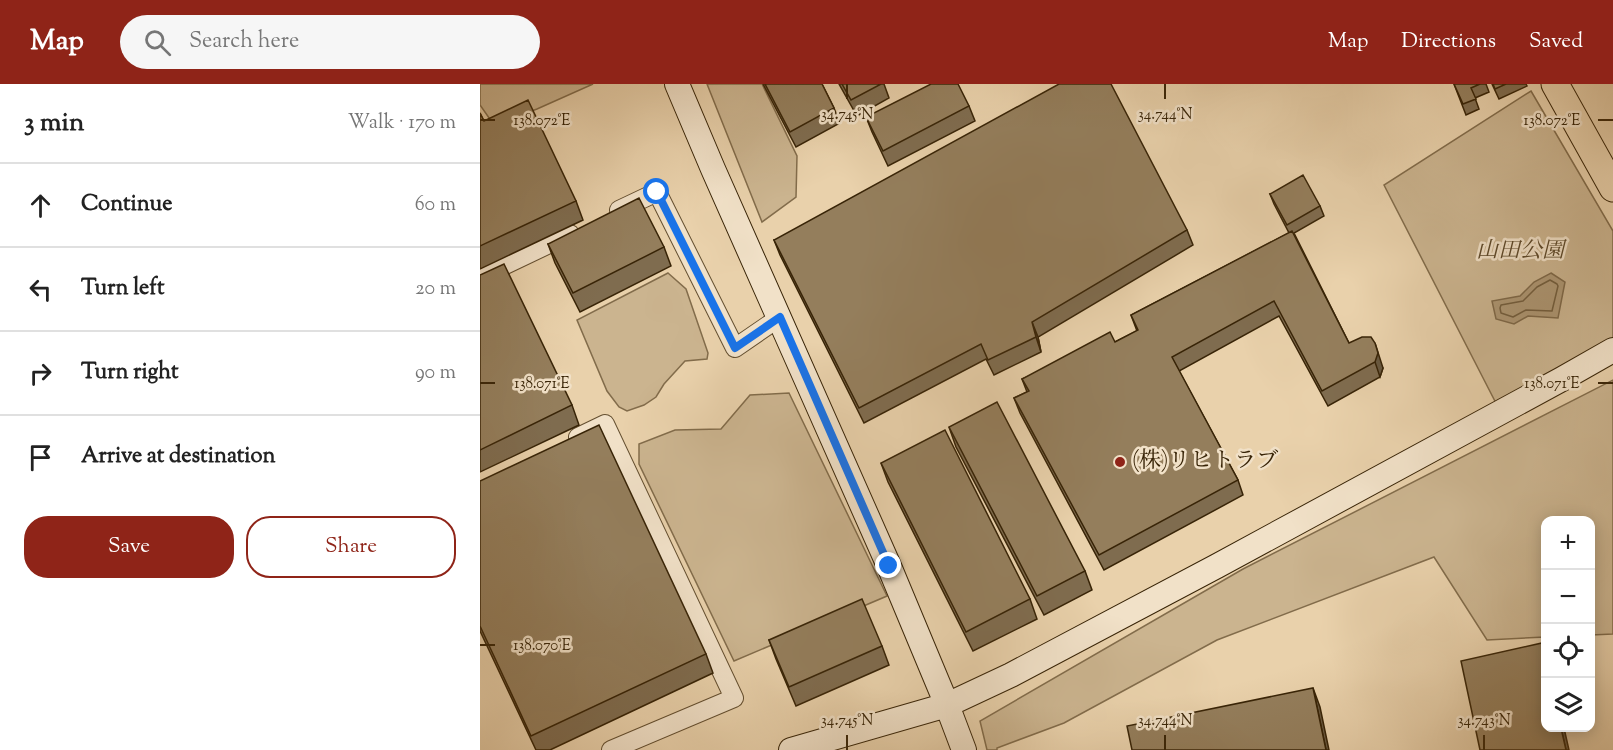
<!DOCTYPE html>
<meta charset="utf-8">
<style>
body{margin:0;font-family:"Sorts Mill Goudy","Noto Serif JP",serif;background:#f6f6f6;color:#222}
.controls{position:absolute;right:18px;bottom:18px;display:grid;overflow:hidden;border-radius:12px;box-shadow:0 3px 15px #0003}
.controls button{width:54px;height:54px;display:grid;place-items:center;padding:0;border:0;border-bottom:2px solid #e0e0e0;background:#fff;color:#222;font:30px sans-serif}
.stop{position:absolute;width:18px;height:18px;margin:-14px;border:4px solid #1a73e8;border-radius:50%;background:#fff}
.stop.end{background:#1a73e8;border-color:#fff;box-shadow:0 2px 6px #0008}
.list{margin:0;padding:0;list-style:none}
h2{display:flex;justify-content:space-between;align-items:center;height:78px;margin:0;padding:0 24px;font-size:26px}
h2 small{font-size:20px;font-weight:400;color:#767676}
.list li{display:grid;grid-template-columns:39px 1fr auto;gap:18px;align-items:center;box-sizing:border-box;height:84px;padding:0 24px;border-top:2px solid #e0e0e0}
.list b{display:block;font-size:22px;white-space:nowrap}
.list em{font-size:20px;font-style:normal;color:#767676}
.actions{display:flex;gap:12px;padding:18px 24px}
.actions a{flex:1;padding:14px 0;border:2px solid #8f2418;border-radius:24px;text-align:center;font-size:21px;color:#8f2418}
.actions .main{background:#8f2418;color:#fff}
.icon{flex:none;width:33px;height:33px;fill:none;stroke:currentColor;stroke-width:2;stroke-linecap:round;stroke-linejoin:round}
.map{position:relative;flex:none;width:1133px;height:666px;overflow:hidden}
header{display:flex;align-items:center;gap:36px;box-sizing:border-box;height:84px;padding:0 30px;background:#8f2418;color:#fff}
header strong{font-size:28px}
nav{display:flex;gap:33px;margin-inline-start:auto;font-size:21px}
.search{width:420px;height:54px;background:#f6f6f6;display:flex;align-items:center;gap:15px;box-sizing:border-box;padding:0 21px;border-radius:33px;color:#767676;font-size:22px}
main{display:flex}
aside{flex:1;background:#fff}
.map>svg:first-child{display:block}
</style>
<header>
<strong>Map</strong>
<div class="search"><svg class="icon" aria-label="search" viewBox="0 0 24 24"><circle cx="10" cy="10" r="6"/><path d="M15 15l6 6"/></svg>Search here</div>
<nav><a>Map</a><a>Directions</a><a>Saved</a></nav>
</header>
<main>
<aside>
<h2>3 min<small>Walk · 170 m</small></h2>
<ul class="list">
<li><svg class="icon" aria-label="ahead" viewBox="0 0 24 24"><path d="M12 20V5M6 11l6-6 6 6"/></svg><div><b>Continue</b></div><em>60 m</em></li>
<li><svg class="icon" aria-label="left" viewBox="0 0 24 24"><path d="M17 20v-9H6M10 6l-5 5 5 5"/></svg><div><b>Turn left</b></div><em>20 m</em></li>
<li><svg class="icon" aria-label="right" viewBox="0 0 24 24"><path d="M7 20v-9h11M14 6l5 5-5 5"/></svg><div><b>Turn right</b></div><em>90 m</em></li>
<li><svg class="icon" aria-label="arrive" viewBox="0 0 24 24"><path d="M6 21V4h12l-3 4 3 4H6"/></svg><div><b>Arrive at destination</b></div></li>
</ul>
<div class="actions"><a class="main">Save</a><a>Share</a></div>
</aside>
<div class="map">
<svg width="1133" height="666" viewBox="0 0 1133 666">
<rect width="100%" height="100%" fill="#e9d1ab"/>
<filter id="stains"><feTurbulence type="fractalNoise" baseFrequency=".00333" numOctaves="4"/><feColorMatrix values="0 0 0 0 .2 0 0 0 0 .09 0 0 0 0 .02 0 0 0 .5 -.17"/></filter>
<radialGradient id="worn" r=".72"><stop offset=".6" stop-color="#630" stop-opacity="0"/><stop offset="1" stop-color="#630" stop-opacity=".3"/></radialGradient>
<!-- green -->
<path fill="#cbb48f" stroke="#826c4b" stroke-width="1.5" d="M0,0H113L57,25L14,41L0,21Z
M227,0H282L317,72L316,113L282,138Z
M1051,7L1133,147V255L1019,325L904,101Z
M188,189L206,205L228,269L227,275L205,277L184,300L176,313L164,321L147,327L139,323L127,307L97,236Z
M1133,296V550L1111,551L1110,436H1066L1065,553L1007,556L954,473L737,556L584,639L517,664V666H507L500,637L763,485Z
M309,309L407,512L254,577L159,380V360L195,346L241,345L270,311Z"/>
<!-- water -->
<path fill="#ad9673" stroke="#7e6848" stroke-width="1.5" d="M1071,189L1085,198L1078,234L1048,232L1034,240L1016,235L1012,217L1040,212L1054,198Z"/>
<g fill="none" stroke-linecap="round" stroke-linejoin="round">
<!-- shore -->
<path stroke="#725d3d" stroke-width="1.5" d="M1070,196L1077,200L1078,202L1072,227L1046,226L1033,233L1021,229L1020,224L1021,221L1043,217L1057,203Z"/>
<defs>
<path id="street" d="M139,126L177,108L255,264L300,233
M0,193L90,150
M98,353L125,340L254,614L131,666"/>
<path id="secondary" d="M197,0L233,85L409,482L467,621L484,666
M311,666L467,621L531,591L737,482L1082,295L1133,266"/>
<path id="primary" d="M1075,0L1133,104"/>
</defs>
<!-- street casing -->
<use href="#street" stroke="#644f30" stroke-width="20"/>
<!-- secondary casing -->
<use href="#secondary" stroke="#382407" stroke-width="26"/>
<!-- primary casing -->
<use href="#primary" stroke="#382407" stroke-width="29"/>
<!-- street -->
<use href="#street" stroke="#f1e1c8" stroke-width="18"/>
<!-- secondary -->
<use href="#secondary" stroke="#f1e1c8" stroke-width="24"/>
<!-- primary -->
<use href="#primary" stroke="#e9d1ab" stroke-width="27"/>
</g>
<!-- wall -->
<path fill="#7f6c4f" stroke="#382407" stroke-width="1.5" d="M283,0H342L354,24L360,39L316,63Z
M359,0H404L409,14L377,32Z
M974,0H1006L1009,8L995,14L999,25L986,31Z
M1012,0H1046L1047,2L1019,15Z
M489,22L495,37L408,82L392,48L386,33Z
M0,29L4,37L96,117L103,136L0,185Z
M790,110L840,122L844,132L814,149L869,259L903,284L900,293L848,322L799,232L699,287L758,396L763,411L624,486L540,329L534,314L547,308L542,295L635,258L657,247L651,231L809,149L794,120Z
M707,146L713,161L558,253L561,268L514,291L506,275L384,339L300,171L294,156Z
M68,160L184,163L191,182L100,228L75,179Z
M0,191L92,321L99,341L0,388Z
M469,343L605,487L612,506L564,531L476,363Z
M401,379L550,515L557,535L493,567L408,398Z
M0,397L226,570L233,589L70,666H56L0,547Z
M289,556L402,562L409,581L316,622L296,575Z"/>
<!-- shaded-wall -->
<path fill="#685840" stroke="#382407" stroke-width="1.5" d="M552,238L558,253L561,268L556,253Z
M895,259L903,284L900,293L895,278Z
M833,604L840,623L849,666H846Z
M1081,644H1084L1089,666H1086Z"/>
<!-- building -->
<path fill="#947e5c" stroke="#382407" stroke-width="1.5" d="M285,0H342L354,24L310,48Z
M362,0H401L371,16Z
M451,0H478L489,22L403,67L386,33Z
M579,0H631L707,146L552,238L556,253L508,276L501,260L379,324L294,156Z
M974,0H1000L991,4L996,15L983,20Z
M1013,0H1026L1015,5Z
M48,16L96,117L0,162V29L4,37Z
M823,91L840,122L807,141L790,110Z
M159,114L184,163L93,209L68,160Z
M812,147L869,259L882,253H891L895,259L898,269L895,278L842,307L794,217L692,273L758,396L619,471L534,314L549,307L542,295L630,248L635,258L658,246L651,231Z
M24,180L92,321L0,366V191Z
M517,318L605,487L557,512L469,343Z
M119,341L226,570L51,652L0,542V397Z
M465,346L550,515L486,548L401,379Z
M382,515L402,562L309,603L289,556Z
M1062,559L1065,573V644H1081L1086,666H1000L981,577Z
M833,604L846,666H652L647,642Z"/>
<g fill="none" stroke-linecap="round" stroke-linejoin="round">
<!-- route -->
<path stroke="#1a73e8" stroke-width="8" d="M177,108L255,264L300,233L409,482"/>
</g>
<!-- ticks -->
<path fill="none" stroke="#382407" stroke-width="2" d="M367,0V15M685,0V15M0,36H15M1118,36H1133M0,299H15M1118,299H1133M0,561H15M367,651V666M685,651V666M1004,651V666"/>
<!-- markers -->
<circle fill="#8f2418" stroke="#f1e1c8" stroke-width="2" cx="640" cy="378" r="6"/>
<g text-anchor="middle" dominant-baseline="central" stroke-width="5" stroke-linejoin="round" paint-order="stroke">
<!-- park labels -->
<g font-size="22" font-style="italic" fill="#5d4829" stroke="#f1e1c8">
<text x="1040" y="168">山田公園</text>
</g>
<!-- poi labels -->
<g font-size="22" fill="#382407" stroke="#f1e1c8" text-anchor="start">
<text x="652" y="378">(株)リヒトラブ</text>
</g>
</g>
<g font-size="15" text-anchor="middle" fill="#382407" stroke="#f1e1c8" stroke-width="5" stroke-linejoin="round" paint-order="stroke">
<text x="367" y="35">34.745°N</text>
<text x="685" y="35">34.744°N</text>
<text x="1072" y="41">138.072°E</text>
<text x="62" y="41">138.072°E</text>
<text x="1072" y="304">138.071°E</text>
<text x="62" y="304">138.071°E</text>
<text x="62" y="566">138.070°E</text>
<text x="367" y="641">34.745°N</text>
<text x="685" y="641">34.744°N</text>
<text x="1004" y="641">34.743°N</text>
</g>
<rect width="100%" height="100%" filter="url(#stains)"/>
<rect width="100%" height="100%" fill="url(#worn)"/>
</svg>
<div class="controls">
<button>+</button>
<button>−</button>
<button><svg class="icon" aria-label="locate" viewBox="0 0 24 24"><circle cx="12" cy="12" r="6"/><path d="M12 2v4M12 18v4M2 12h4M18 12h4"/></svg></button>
<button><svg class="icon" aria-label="layers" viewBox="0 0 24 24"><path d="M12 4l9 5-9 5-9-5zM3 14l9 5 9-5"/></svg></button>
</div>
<div class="stop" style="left:177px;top:108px"></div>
<div class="stop end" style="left:409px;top:482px"></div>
</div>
</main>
